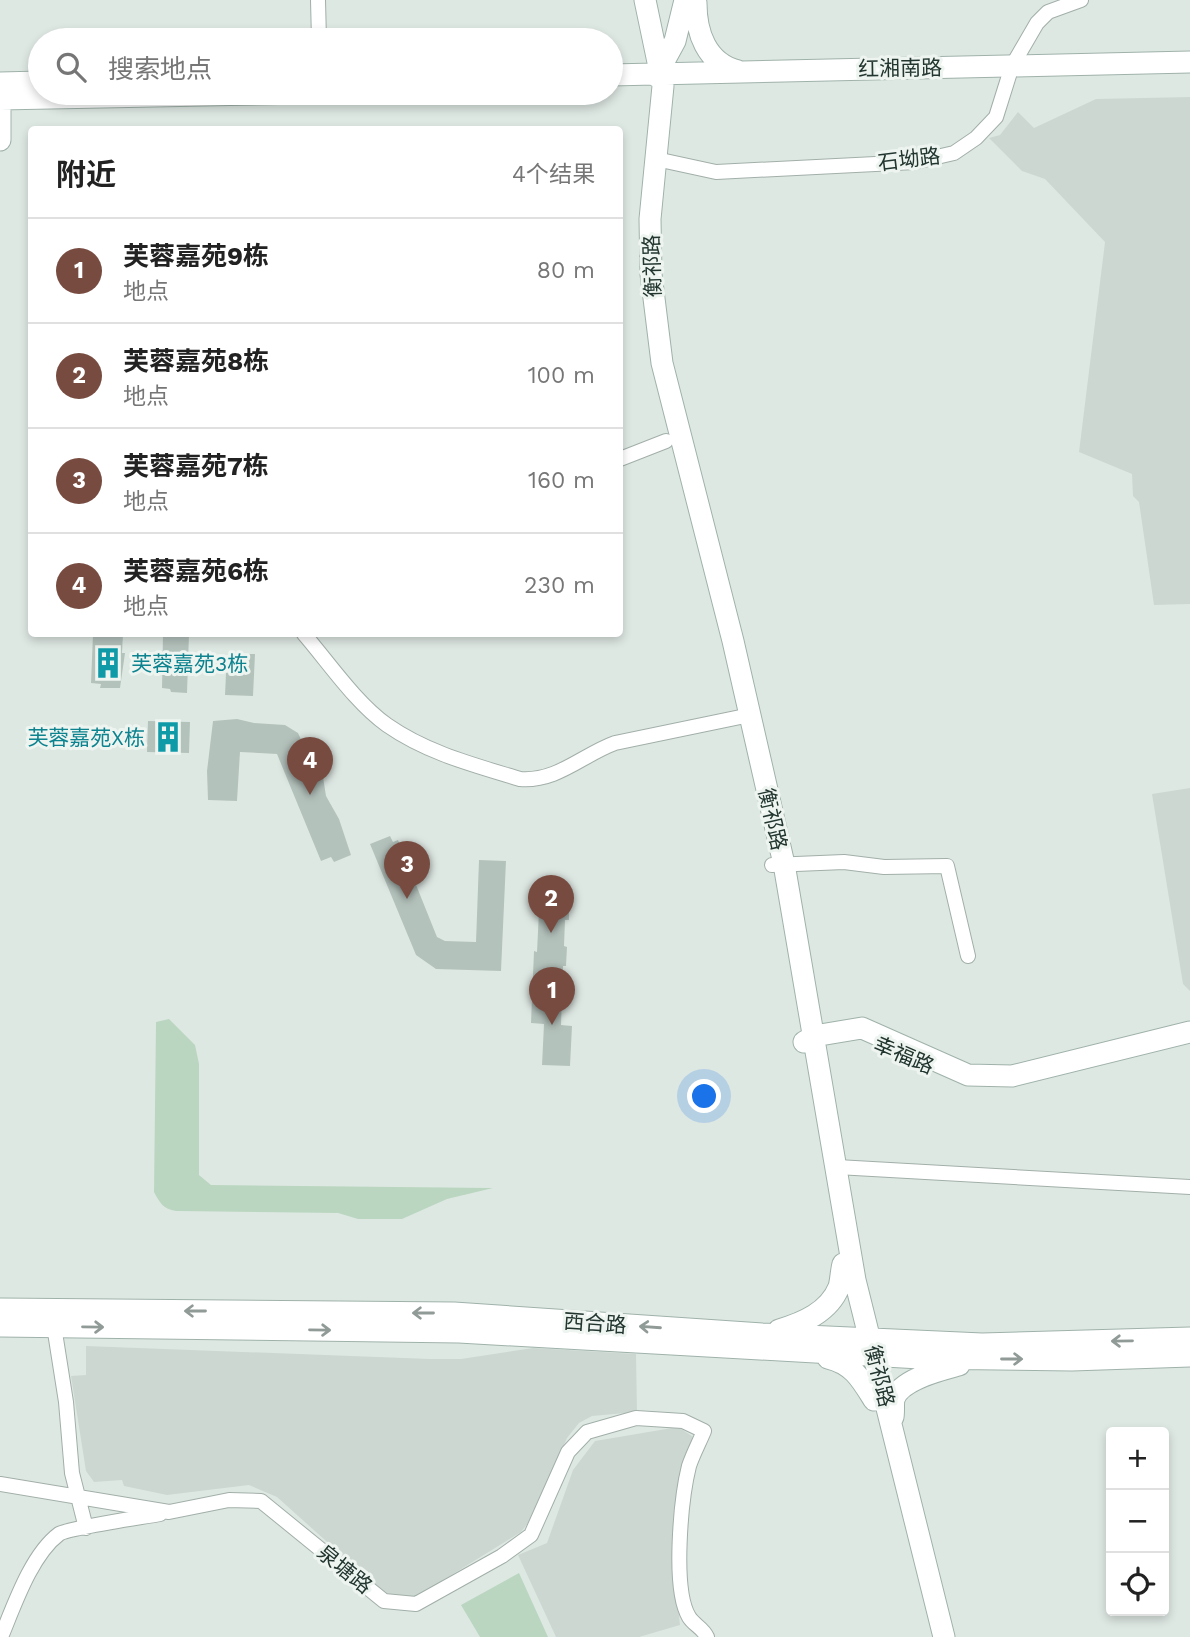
<!DOCTYPE html>
<html lang="zh">
<meta charset="utf-8">
<style>
body{margin:0;font-family:"Work Sans","Noto Sans SC",sans-serif;background:#f2f2f2;color:#222}
.controls{position:absolute;right:21px;bottom:21px;display:grid;overflow:hidden;border-radius:7px;box-shadow:0 4px 10px #0003}
.controls button{width:63px;height:63px;display:grid;place-items:center;padding:0;border:0;border-bottom:2px solid #e0e0e0;background:#fff;color:#222;font:35px sans-serif}
.you{position:absolute;left:705px;top:1097px;width:24px;height:24px;margin:-18px;border:5px solid #fff;border-radius:50%;background:#1a73e8;box-shadow:0 0 0 10px #1a73e833}
.badge{display:grid;place-items:center;width:46px;height:46px;border-radius:50%;background:#774b40;color:#fff;font-size:23px;font-weight:700}
.pin{position:absolute;translate:-50% -58px;filter:drop-shadow(0 2px 4px #0008)}
.pin::after{content:'';position:absolute;top:37px;width:24px;height:21px;background:inherit;clip-path:polygon(0 0,100% 0,50% 100%)}
.list{margin:0;padding:0;list-style:none}
h2{display:flex;justify-content:space-between;align-items:center;height:91px;margin:0;padding:0 28px;font-size:30px}
h2 small{font-size:23px;font-weight:400;color:#767676}
.list li{display:grid;grid-template-columns:46px 1fr auto;gap:21px;align-items:center;box-sizing:border-box;height:105px;padding:0 28px;border-top:2px solid #e0e0e0}
.list b{display:block;font-size:26px;white-space:nowrap}
.list p{margin:0;font-size:23px;white-space:nowrap;color:#767676}
.list em{font-size:23px;font-style:normal;color:#767676}
.icon{flex:none;width:38px;height:38px;fill:none;stroke:currentColor;stroke-width:2;stroke-linecap:round;stroke-linejoin:round}
.map{position:relative;flex:none;width:1190px;height:1637px;overflow:hidden}
.search{position:absolute;background:#fff;box-shadow:0 4px 10px #0003;left:28px;top:28px;width:595px;height:77px;display:flex;align-items:center;gap:18px;box-sizing:border-box;padding:0 24px;border-radius:38px;color:#767676;font-size:26px}
.panel{position:absolute;background:#fff;box-shadow:0 4px 10px #0003;left:28px;top:126px;width:595px;height:511px;border-radius:7px}
.map>svg:first-child{display:block}
</style>
<div class="map">
<svg width="1190" height="1637" viewBox="0 0 1190 1637">
<rect width="100%" height="100%" fill="#dee8e3"/>
<!-- built -->
<path fill="#cdd7d2" d="M1190,97V604L1154,605L1139,502L1133,496L1132,474L1079,452L1105,242L1045,179L1022,171L989,138L1000,135L1018,112L1034,128L1096,99Z
M1190,788V991L1183,984L1152,794Z
M86,1346L430,1359H461L533,1348L636,1354L637,1412L592,1416L579,1423L567,1438L531,1519L521,1532L411,1600L383,1592L277,1497L249,1485L167,1495L124,1486L122,1480L94,1482L86,1471L71,1376L86,1375Z
M678,1427L695,1438L673,1560L680,1625L639,1637H556L518,1555L547,1543L573,1470L595,1441Z"/>
<!-- green -->
<path fill="#bad6c0" d="M169,1019L195,1045L199,1064V1175L211,1185L493,1188L447,1199L402,1219H358L338,1213L176,1211C163,1209 160,1203 154,1192L156,1022Z
M519,1573L548,1637H480L461,1605Z"/>
<!-- building -->
<path fill="#b4c2bc" d="M93,634H123L122,653H125L120,688H100L101,684L91,683Z
M163,634H189L187,693L171,692L170,689L162,688Z
M241,654H255L253,696L225,695L226,673L241,674Z
M237,719L254,723L285,725L298,733L312,763L323,777L326,796L339,819L351,855L334,862L331,857L321,861L277,754L240,752L237,801L208,800L207,771L213,721Z
M148,721L190,722L189,753L147,752Z
M390,836L393,842L398,840L437,937L445,941L476,942L479,860L506,861L501,971L436,969L416,955L370,844Z
M538,893L567,894L566,902H569V920H565L564,946L567,947L566,966H563L561,1025L572,1026L570,1066L542,1065L544,1024L531,1023L534,951L537,952L539,911H536Z"/>
<g fill="none" stroke-linecap="round" stroke-linejoin="round">
<defs>
<path id="street" d="M318,0L319,40
M656,159L716,172L915,162L954,153L976,138L996,117L1012,66L1037,23L1048,12L1081,0
M620,459L666,441
M304,634C329,663 356,703 387,725C427,753 474,765 520,779C557,782 582,755 615,743L750,715
M772,865L844,862L884,867L947,866L968,956
M837,1167L1190,1187
M54,1326L66,1402L72,1473L86,1528
M0,1484L169,1512L229,1500L261,1501L384,1601L416,1604L502,1556L531,1535L568,1452L587,1432L636,1418L683,1421L704,1431C699,1443 693,1454 689,1466C681,1498 672,1589 689,1617C694,1625 703,1628 707,1637
M1,1637C14,1606 31,1555 59,1534C68,1528 144,1517 160,1514"/>
<path id="secondary" d="M645,0L663,86L650,219L651,274L662,363L733,641L784,864L855,1280L944,1637
M696,3C696,32 706,63 738,71
M611,75L1190,62
M656,76L675,41L685,0
M0,83L40,82
M0,99L305,93
M0,140V83
M804,1042L814,1036L862,1028L968,1075L1012,1076L1190,1032
M0,1309L454,1313L762,1334L982,1344L1190,1338
M0,1326L459,1332L920,1358L1072,1360L1190,1356
M779,1330C803,1323 829,1312 839,1287C841,1280 841,1271 843,1264
M828,1358C853,1364 861,1379 874,1400
M893,1417C894,1412 893,1404 894,1399C901,1379 941,1370 959,1365"/>
</defs>
<!-- street casing -->
<use href="#street" stroke="#a2afa9" stroke-width="16"/>
<!-- secondary casing -->
<use href="#secondary" stroke="#9fb2aa" stroke-width="23"/>
<!-- street -->
<use href="#street" stroke="#fff" stroke-width="14"/>
<!-- secondary -->
<use href="#secondary" stroke="#fff" stroke-width="21"/>
</g>
<!-- one-way arrows -->
<defs><path id="oneway-shaft" d="M-6 0H5M1.5-3L5.5 0L1.5 3" fill="none" stroke-width="1.6" stroke-linecap="round" stroke-linejoin="round" transform="scale(1.75)"/></defs>
<g stroke="#909a97">
<use href="#oneway-shaft" transform="translate(195 1311) rotate(-180)"/>
<use href="#oneway-shaft" transform="translate(423 1313) rotate(-180)"/>
<use href="#oneway-shaft" transform="translate(93 1327) rotate(1)"/>
<use href="#oneway-shaft" transform="translate(650 1327) rotate(-176)"/>
<use href="#oneway-shaft" transform="translate(320 1330) rotate(1)"/>
<use href="#oneway-shaft" transform="translate(1122 1341) rotate(179)"/>
<use href="#oneway-shaft" transform="translate(1012 1359)"/>
</g>
<!-- icons -->
<defs>
<symbol id="building-bare" viewBox="-9 -9 18 18"><path d="M-4-6H4V6H1V3H-1V6H-4ZM-2.5-4.3h1.7v1.8h-1.7ZM.8-4.3h1.7v1.8H.8ZM-2.5-1h1.7V.8h-1.7ZM.8-1h1.7V.8H.8Z" fill="#0f9aa8" stroke="#eef5f1" stroke-width="2.5" paint-order="stroke"/></symbol>
</defs>
<g fill-rule="evenodd">
<use href="#building-bare" x="86" y="641" width="44" height="44"/>
<use href="#building-bare" x="146" y="715" width="44" height="44"/>
</g>
<g text-anchor="middle" dominant-baseline="central" stroke-width="6" stroke-linejoin="round" paint-order="stroke">
<!-- street labels -->
<g font-size="21" fill="#22352f" stroke="#eef5f1">
<text transform="translate(900 68) rotate(-1)">红湘南路</text>
<text transform="translate(909 159) rotate(-7)">石坳路</text>
<text transform="translate(652 266) rotate(-92)">衡祁路</text>
<text transform="translate(773 819) rotate(77)">衡祁路</text>
<text transform="translate(904 1055) rotate(23)">幸福路</text>
<text transform="translate(595 1323) rotate(4)">西合路</text>
<text transform="translate(880 1376) rotate(76)">衡祁路</text>
<text transform="translate(345 1569) rotate(39)">泉塘路</text>
</g>
<!-- culture labels -->
<g font-size="21" fill="#0d838f" stroke="#eef5f1" text-anchor="start">
<text x="131" y="663">芙蓉嘉苑3栋</text>
<text x="145" y="737" text-anchor="end">芙蓉嘉苑X栋</text>
</g>
</g>
</svg>
<div class="controls">
<button>+</button>
<button>−</button>
<button><svg class="icon" aria-label="locate" viewBox="0 0 24 24"><circle cx="12" cy="12" r="6"/><path d="M12 2v4M12 18v4M2 12h4M18 12h4"/></svg></button>
</div>
<div class="you"></div>
<div class="pin badge" style="left:552px;top:1025px">1</div>
<div class="pin badge" style="left:551px;top:933px">2</div>
<div class="pin badge" style="left:407px;top:899px">3</div>
<div class="pin badge" style="left:310px;top:795px">4</div>
<div class="search"><svg class="icon" aria-label="search" viewBox="0 0 24 24"><circle cx="10" cy="10" r="6"/><path d="M15 15l6 6"/></svg>搜索地点</div>
<section class="panel">
<h2>附近<small>4个结果</small></h2>
<ul class="list">
<li><span class="badge">1</span><div><b>芙蓉嘉苑9栋</b><p>地点</p></div><em>80 m</em></li>
<li><span class="badge">2</span><div><b>芙蓉嘉苑8栋</b><p>地点</p></div><em>100 m</em></li>
<li><span class="badge">3</span><div><b>芙蓉嘉苑7栋</b><p>地点</p></div><em>160 m</em></li>
<li><span class="badge">4</span><div><b>芙蓉嘉苑6栋</b><p>地点</p></div><em>230 m</em></li>
</ul>
</section>
</div>
